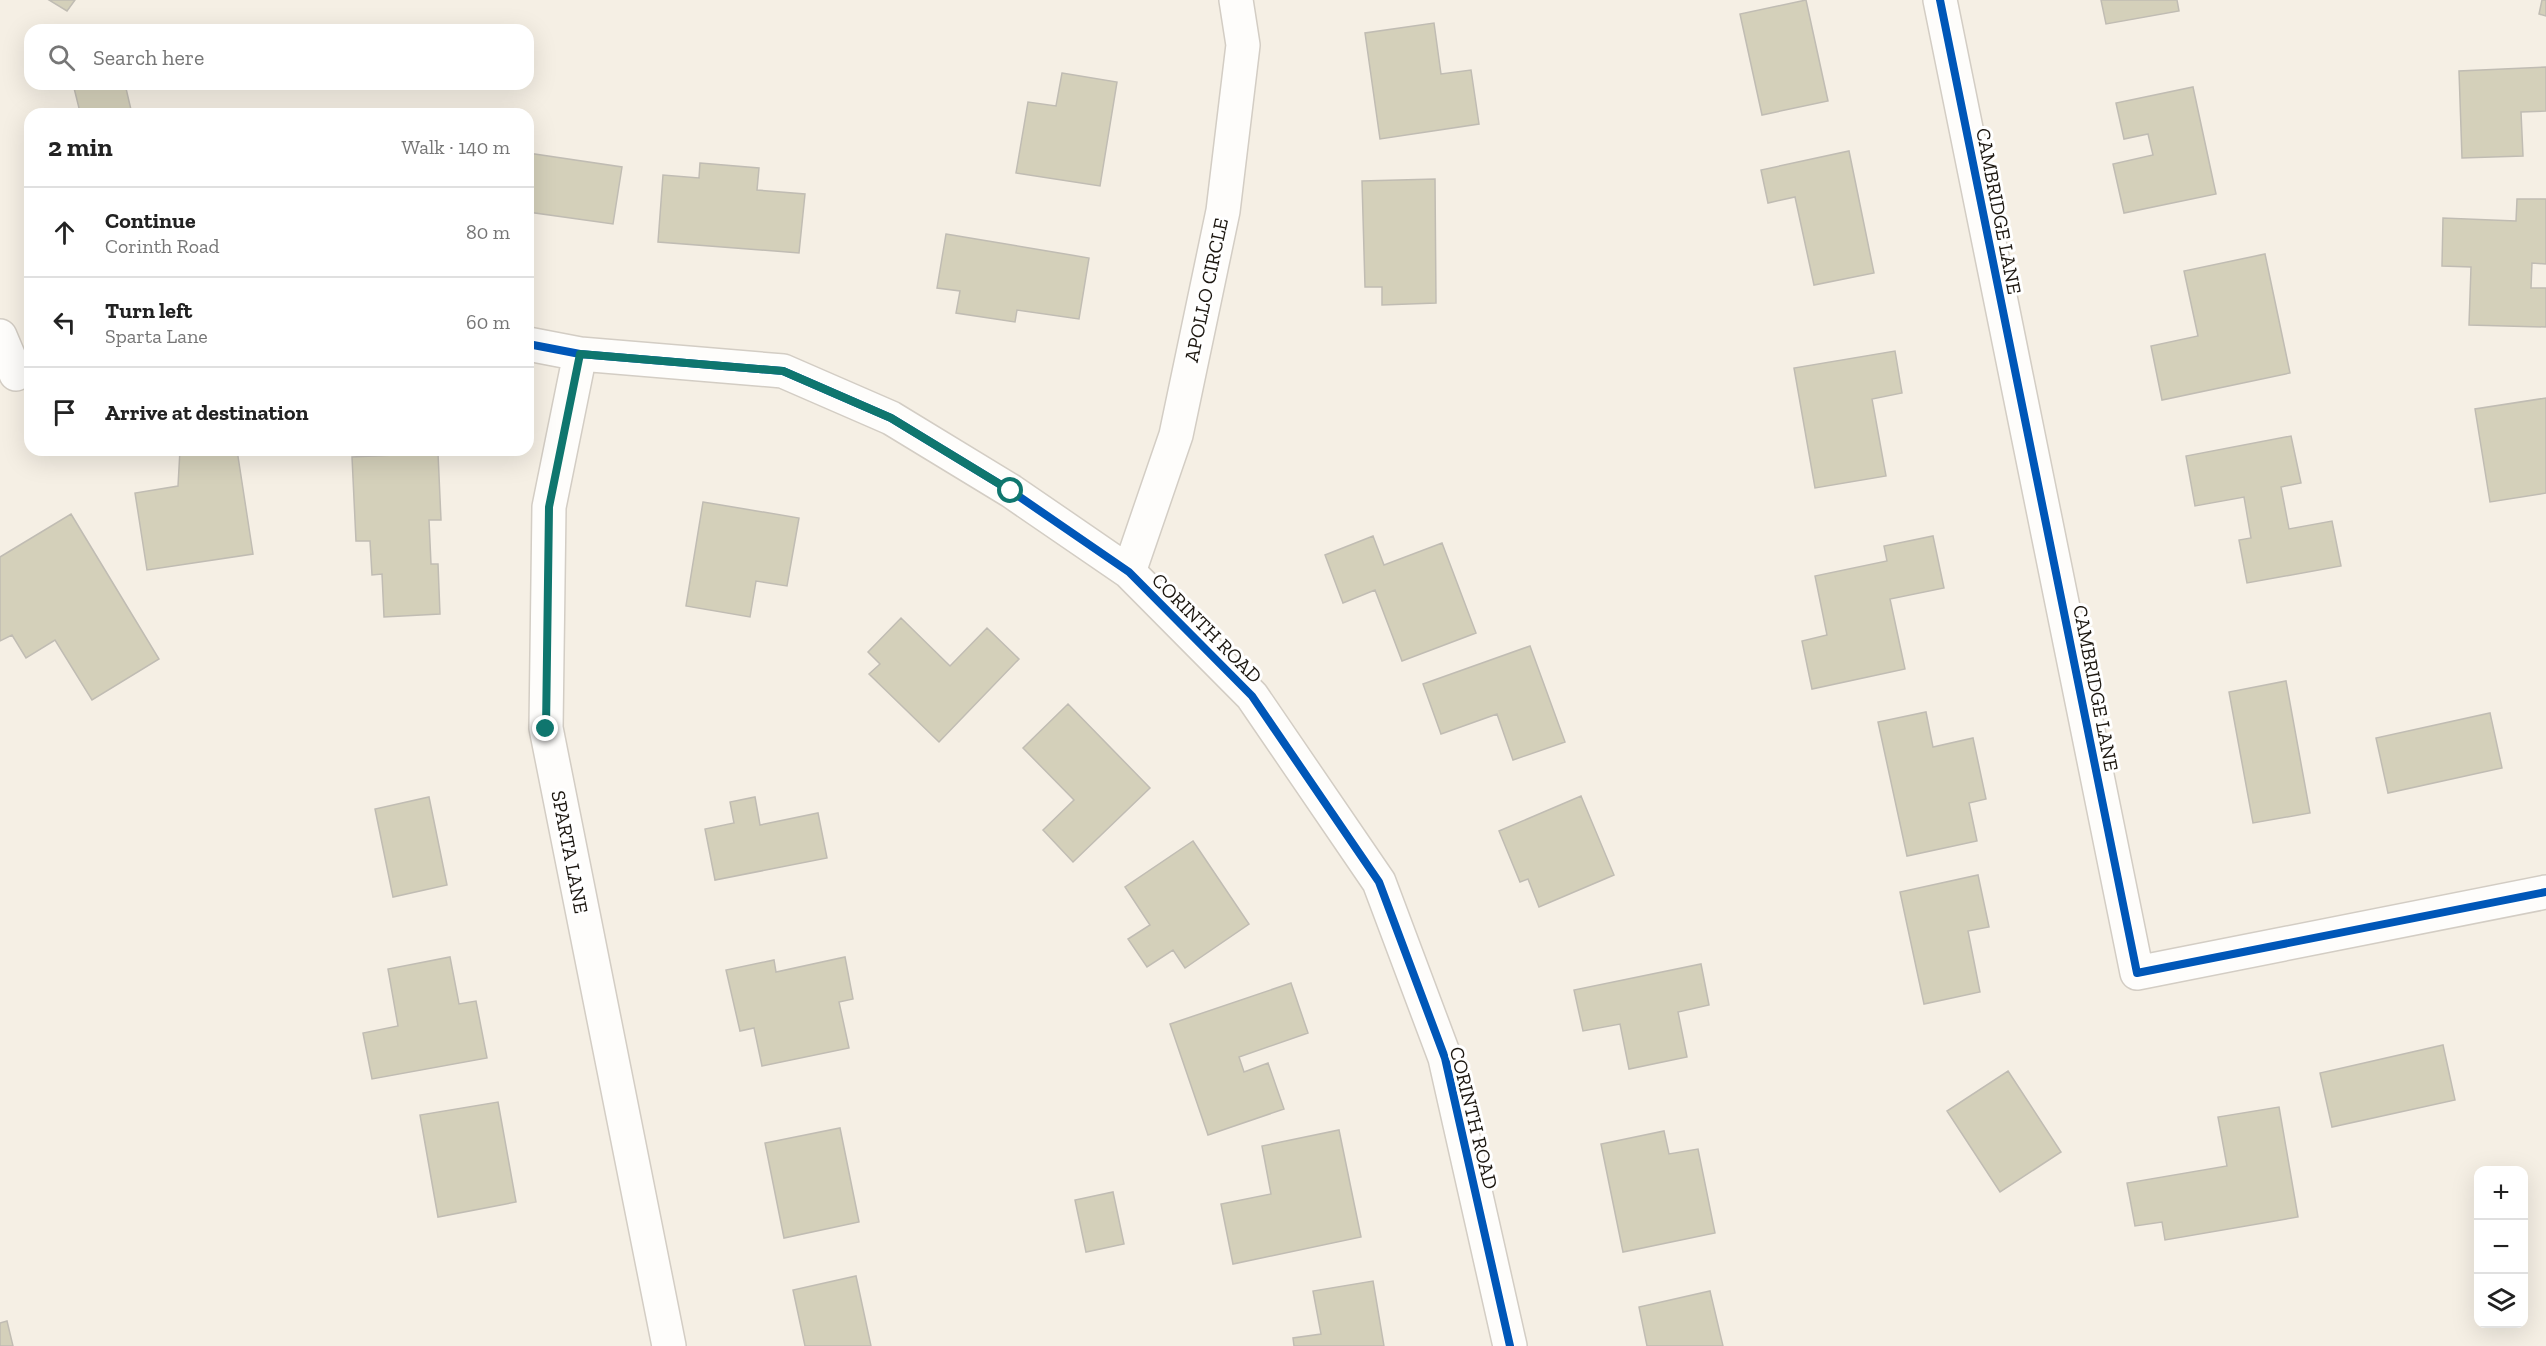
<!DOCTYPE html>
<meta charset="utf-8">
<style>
body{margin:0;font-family:"Zilla Slab",serif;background:#f2f2f2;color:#222}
.controls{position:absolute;right:18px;bottom:18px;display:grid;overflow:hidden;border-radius:12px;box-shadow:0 6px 24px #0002}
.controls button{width:54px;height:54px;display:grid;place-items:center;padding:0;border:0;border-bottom:2px solid #e0e0e0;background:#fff;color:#222;font:30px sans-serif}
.stop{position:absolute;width:18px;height:18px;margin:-14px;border:4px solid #0f766e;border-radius:50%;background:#fff}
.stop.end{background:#0f766e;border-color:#fff;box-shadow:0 2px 6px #0008}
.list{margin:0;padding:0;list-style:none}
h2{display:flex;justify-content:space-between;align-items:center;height:78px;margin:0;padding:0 24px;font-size:26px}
h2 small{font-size:20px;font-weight:400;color:#767676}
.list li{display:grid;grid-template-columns:39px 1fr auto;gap:18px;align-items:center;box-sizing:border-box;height:90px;padding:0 24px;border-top:2px solid #e0e0e0}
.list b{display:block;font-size:22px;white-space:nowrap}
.list p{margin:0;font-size:20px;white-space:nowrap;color:#767676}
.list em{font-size:20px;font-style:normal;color:#767676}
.icon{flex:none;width:33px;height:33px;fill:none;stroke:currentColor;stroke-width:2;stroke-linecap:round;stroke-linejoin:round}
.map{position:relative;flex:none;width:2546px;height:1346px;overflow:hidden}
.search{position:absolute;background:#fff;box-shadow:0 6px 24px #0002;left:24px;top:24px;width:510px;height:66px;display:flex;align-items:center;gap:15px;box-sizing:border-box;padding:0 21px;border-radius:18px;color:#767676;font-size:22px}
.panel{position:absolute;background:#fff;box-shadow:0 6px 24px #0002;left:24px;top:108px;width:510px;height:348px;border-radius:18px}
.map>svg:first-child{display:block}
</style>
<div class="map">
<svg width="2546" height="1346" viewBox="0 0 2546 1346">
<rect width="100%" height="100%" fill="#f5efe4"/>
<!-- building -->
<path fill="#d4d0ba" stroke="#c0bcb3" stroke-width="1.5" d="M49,0H75L67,11Z
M1806,0L1828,101L1762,115L1740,14Z
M2101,0H2177L2179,11L2106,24Z
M2542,0H2546V16L2539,14Z
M1434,23L1441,74L1471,70L1479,124L1380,139L1365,33Z
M2546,67V111L2521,112L2523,156L2462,158L2459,71Z
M1062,73L1117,82L1100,186L1016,173L1028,102L1056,106Z
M73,84H125L132,114H72L80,112Z
M2193,87L2216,194L2124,213L2113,164L2153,155L2148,134L2124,139L2116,103Z
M281,112L400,113V114H281Z
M1849,151L1874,273L1814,285L1795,197L1768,203L1761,170Z
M528,153L622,167L613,224L528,212Z
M700,163L759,168L757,190L805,194L799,253L658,242L663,175L699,178Z
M1435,179L1436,303L1382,305V287H1365L1362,181Z
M2517,199H2546V264L2532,263L2531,288H2546V327L2469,325L2471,267L2442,266L2443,218L2516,221Z
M946,234L1089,258L1079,319L1017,310L1015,322L956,313L960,291L937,288Z
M2265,254L2290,373L2162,400L2151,346L2198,336L2184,271Z
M1895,351L1902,393L1872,399L1886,476L1815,488L1794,368Z
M2546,398V493L2490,502L2475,409Z
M2291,436L2301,483L2281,487L2289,529L2332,521L2341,566L2247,583L2239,540L2251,538L2244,497L2195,506L2186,456Z
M180,450H237L253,554L147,570L135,493L178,486Z
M438,453L441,520H429L431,564H438L440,614L384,617L382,574L372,575L370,541H356L352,457Z
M703,502L799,518L787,586L756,581L750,617L686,606Z
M71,514L159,659L92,700L55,640L26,658L12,635L0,641V557Z
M1373,536L1384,565L1442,543L1476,633L1402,661L1375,590L1343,603L1325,555Z
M1933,536L1944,588L1890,599L1905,669L1812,689L1802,641L1827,635L1815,576L1887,561L1884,546Z
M901,618L950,666L987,628L1019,659L939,742L869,674L880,664L868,652Z
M1530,646L1565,742L1513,760L1497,714L1441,734L1423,684Z
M2286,681L2310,813L2253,823L2229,692Z
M1068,704L1150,788L1073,862L1043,830L1074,800L1023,748Z
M1926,712L1933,747L1973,738L1986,799L1969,803L1977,841L1907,856L1878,722Z
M2490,713L2502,768L2388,793L2376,738Z
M1581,796L1614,875L1539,907L1528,879L1520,882L1499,831Z
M429,797L447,885L393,897L375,809Z
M755,797L760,825L818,813L827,858L715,880L705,829L734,823L730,802Z
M1193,841L1249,924L1185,968L1173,950L1147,967L1128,939L1150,925L1125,887Z
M1978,875L1989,927L1968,931L1980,992L1924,1004L1900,892Z
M450,957L459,1004L476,1001L487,1058L372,1079L363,1033L398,1026L388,969Z
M845,957L853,999L839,1002L849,1048L762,1066L754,1028L740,1031L726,970L774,960L776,972Z
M1701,964L1709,1005L1678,1012L1687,1057L1629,1069L1620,1024L1583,1031L1574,990Z
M1291,983L1308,1033L1239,1057L1244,1072L1268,1063L1284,1109L1208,1135L1170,1024Z
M2443,1045L2455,1100L2332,1127L2320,1073Z
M2008,1071L2061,1152L2000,1192L1947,1111Z
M498,1102L516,1202L438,1217L420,1115Z
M2279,1107L2298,1217L2165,1240L2162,1222L2135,1226L2127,1183L2227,1166L2218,1117Z
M840,1128L859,1222L784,1238L765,1143Z
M1339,1130L1361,1237L1233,1264L1221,1204L1271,1194L1262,1146Z
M1664,1131L1669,1154L1698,1149L1715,1233L1623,1252L1601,1144Z
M1113,1192L1124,1244L1086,1252L1075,1200Z
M856,1276L871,1346H805L793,1290Z
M1373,1281L1384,1346H1294L1293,1338L1321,1334L1313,1291Z
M1710,1291L1723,1346H1647L1639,1307Z
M7,1321L13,1346H0V1323Z"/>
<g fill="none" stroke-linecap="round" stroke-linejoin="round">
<defs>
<path id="minor" d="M1940,0L2137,973L2546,892
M0,336L16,374
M528,344L580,354L783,371L891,418L1011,491L1129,572L1252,696L1379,882L1445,1058L1510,1346
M580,354L549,507L546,728L669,1346
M1129,572L1176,435L1223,211L1243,45L1236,0"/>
</defs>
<!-- minor casing -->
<use href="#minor" stroke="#d3cdc4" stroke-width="36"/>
<!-- minor -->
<use href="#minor" stroke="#fefdfb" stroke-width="33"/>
<defs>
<path id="cycleway" d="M1940,0L2137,973L2546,892
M528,344L580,354L783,371L891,418L1011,491L1129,572L1252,696L1379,882L1445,1058L1510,1346"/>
</defs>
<!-- cycleway casing -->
<use href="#cycleway" stroke="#fff" stroke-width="11"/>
<!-- cycleway -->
<use href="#cycleway" stroke="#0057b8" stroke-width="8"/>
</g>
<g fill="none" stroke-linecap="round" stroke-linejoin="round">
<!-- route -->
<path stroke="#0f766e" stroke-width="8" d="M546,729L549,507L580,354L783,371L891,418L1011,491"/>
</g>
<g text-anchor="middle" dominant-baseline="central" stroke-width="6" stroke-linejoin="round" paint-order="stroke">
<!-- street labels -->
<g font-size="20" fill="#1c1710" stroke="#fff">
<text transform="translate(1999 211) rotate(79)">CAMBRIDGE LANE</text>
<text transform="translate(1206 290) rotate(-78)">APOLLO CIRCLE</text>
<text transform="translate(1207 628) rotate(45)">CORINTH ROAD</text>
<text transform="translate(2096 688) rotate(79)">CAMBRIDGE LANE</text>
<text transform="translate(570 852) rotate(79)">SPARTA LANE</text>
<text transform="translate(1474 1118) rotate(76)">CORINTH ROAD</text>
</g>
</g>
</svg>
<div class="controls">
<button>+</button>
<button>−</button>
<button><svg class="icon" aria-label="layers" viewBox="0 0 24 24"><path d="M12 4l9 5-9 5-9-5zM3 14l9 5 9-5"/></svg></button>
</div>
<div class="stop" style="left:1011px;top:491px"></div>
<div class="stop end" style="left:546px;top:729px"></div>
<div class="search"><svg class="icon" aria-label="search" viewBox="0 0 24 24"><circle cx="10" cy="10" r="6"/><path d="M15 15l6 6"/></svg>Search here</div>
<section class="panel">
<h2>2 min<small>Walk · 140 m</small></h2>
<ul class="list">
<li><svg class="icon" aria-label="ahead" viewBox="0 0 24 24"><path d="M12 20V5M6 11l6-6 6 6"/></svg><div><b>Continue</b><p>Corinth Road</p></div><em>80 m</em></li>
<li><svg class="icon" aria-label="left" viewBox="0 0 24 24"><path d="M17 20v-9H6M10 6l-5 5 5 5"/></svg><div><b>Turn left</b><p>Sparta Lane</p></div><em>60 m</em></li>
<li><svg class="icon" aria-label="arrive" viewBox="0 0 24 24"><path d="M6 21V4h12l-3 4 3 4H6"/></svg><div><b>Arrive at destination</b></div></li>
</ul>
</section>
</div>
